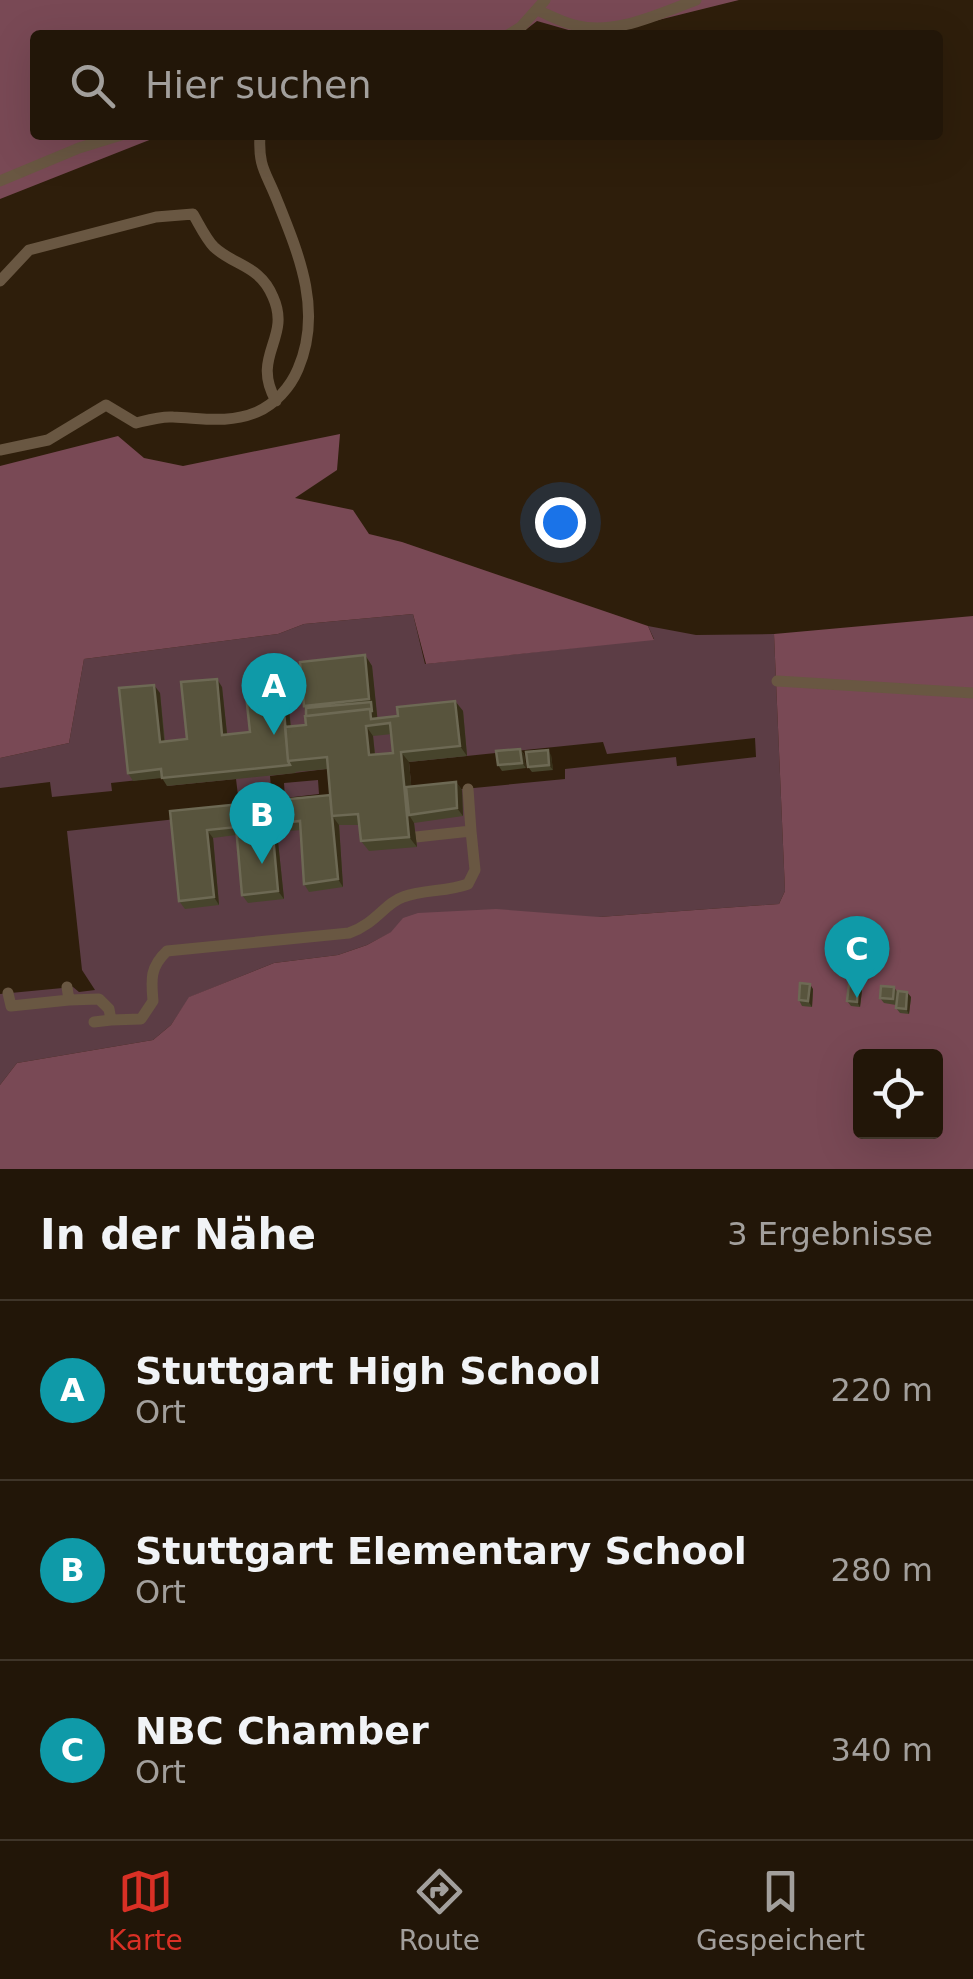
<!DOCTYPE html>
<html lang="de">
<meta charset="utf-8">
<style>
body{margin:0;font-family:"DejaVu Sans",sans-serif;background:#2a1f12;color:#f1f3f6}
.controls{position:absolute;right:30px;bottom:30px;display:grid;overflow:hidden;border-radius:10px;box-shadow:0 10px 40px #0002}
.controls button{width:90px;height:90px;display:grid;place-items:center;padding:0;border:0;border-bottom:2px solid #3f3529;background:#221608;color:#f1f3f6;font:50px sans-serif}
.you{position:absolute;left:560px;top:522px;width:35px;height:35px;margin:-25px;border:8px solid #fff;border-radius:50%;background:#1a73e8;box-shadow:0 0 0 15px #1a73e833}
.badge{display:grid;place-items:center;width:65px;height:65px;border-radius:50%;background:#d93025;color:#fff;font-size:32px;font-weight:700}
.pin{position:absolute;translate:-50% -82px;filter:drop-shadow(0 2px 5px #0008)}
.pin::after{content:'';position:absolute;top:52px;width:35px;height:30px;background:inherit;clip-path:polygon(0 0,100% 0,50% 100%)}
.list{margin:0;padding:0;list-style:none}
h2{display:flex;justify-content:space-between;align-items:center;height:130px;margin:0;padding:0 40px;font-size:42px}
h2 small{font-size:32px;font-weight:400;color:#a29f9c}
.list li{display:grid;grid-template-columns:65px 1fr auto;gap:30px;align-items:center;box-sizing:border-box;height:180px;padding:0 40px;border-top:2px solid #3f3529}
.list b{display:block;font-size:38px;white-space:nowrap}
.list p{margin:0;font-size:32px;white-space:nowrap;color:#a29f9c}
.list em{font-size:32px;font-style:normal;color:#a29f9c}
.icon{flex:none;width:55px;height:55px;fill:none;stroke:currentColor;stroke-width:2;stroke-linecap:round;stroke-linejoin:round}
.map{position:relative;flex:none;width:973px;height:1169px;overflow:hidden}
.search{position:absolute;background:#221608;box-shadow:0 10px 40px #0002;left:30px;right:30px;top:30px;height:110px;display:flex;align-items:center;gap:25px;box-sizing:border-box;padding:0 35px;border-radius:10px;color:#a29f9c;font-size:38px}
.sheet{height:670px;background:#221608}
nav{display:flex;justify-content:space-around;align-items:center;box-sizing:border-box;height:140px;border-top:2px solid #3f3529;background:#221608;font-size:28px;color:#a29f9c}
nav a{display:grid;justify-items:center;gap:5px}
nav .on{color:#d93025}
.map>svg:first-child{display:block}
</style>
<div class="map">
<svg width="973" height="1169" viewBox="0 0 973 1169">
<rect width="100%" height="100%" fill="#2e1e0b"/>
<!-- green -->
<path fill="#5c3d45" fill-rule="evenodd" d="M413,614L425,664L654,639L648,626L696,635L774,634L785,891L779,904L599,917L404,918L392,932L367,945L338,955L274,963L190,997L171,1025L153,1040L17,1063L0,1085V994L73,987L79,992L95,990L82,970L67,831L240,812L236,779L167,786L166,777L111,783L112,791L52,797L50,782L0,788V758L69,743L84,659L278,634L304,624ZM755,738L756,757L677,766L676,757L565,769V779L412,794L409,762L603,742L607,754ZM334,768L337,802L273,809L270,776Z
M318,780L319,794L285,798L284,783Z"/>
<!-- forest -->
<path fill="#794955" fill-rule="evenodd" d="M0,0H739L602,34L572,31L537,21L519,35H35V135H162L0,199Z
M340,434L337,470L295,498L353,510L369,534L402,542L648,626L654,640L426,664L413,614L304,624L278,634L84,659L69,743L0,758V466L118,436L144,458L183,466Z
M973,616V1169H0V1085L17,1063L153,1040L171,1025L189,997L274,963L338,955L367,945L391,932L403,918L418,913L496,909L599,917L779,904L785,891L774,634ZM860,1056H936V1132H860Z"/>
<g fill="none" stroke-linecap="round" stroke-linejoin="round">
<!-- minor -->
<path stroke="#695742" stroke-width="11" d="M537,10C549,15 561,22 574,25C615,36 658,14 696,0
M508,35L521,27L545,0
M0,181L79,148L121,135
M0,281L29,250L156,217L193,214C199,224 206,239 214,247C234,266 260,265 273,297C292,339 250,355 276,401
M0,450L48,440L106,405L136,423C148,420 161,416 173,417C202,418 229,424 257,412C275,404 290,388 298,369C323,311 299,255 277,200C266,172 258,167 260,135
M777,681L973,693
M416,837L471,831L468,789
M67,987L69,1000L99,999L109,1009L111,1020L94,1022
M8,993L11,1006L69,1000
M111,1020L141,1019L153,1001C151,979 150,967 167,951L349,933C377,923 385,903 403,897C424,889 447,892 468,884L475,870L471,831"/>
</g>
<!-- wall -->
<path fill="#47442c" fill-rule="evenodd" d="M365,655L372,666L377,718L398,716L455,701L463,711L467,756L409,762L411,786L456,782L462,790L463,816L414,823L417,847L369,851L361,841L359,825H339L343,887L309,892L304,884L301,830L277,832L284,899L248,903L242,895L236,835L213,838L219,905L185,909L179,901L170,811L330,795L328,769L295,772L296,773L167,786L162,778L133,781L128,773L160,693L165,741L187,739L222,687L227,735L250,732L281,672L286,680L291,727L306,725V716L304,706ZM392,734L393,753L375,754L373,736Z
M520,749L524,754L526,768L502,771L498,765Z
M551,755L553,770L532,772L528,767Z
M858,985L862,990L860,1007L851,1006L847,1001Z
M894,987L898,993L911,997L909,1014L900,1013L896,1008V1005L884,1003L880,998Z
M813,989L812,1007L802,1006L799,1000Z"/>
<!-- shaded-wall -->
<path fill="#362e18" d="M365,655L372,666L378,724L371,719V702L369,699Z
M281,672L286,680L294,760L289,761Z
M217,679L222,687L228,743L222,735Z
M154,685L160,693L165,750L160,742Z
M455,701L463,711L467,756L460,746Z
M366,726L373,736L376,766L369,755Z
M520,749L524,754L526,768L522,763Z
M548,750L551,755L553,770L549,765Z
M401,752L409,762L414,814L409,815L414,823L417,847L409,837Z
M456,782L462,790L463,816L457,808Z
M333,817L339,825L343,887L338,879Z
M272,824L277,832L284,899L278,891Z
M207,830L213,838L219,905L214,897Z
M810,984L813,989L812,1007L808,1001Z
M858,985L862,990L860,1007L857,1002Z
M907,992L911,997L909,1014L906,1009Z"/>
<!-- building -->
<path fill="#58543d" stroke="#6d6954" stroke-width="2.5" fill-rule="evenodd" d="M365,655L369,699L304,706L300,662Z
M281,672L288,761L290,765L162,778L161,769L128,773L119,688L154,685L160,742L187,739L181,682L217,679L222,735L250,732L244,676Z
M455,701L460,746L401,752L409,837L361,841L358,814L332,816L327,757L288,761L285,727L306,725L305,716L370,709L371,719L398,716L397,707ZM390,723L393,753L369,755L366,726Z
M371,702L372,712L370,709L306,716V708Z
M520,749L522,763L498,765L496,751Z
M548,750L549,765L528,767L526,752Z
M456,782L457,808L409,815L406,787Z
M330,795L338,879L304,884L300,821L272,824L278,891L242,895L236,827L207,830L214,897L179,901L170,811Z
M800,983L810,984L808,1001L799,1000Z
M849,984L858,985L857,1002L847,1001Z
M881,986L894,987L893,999L880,998Z
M898,991L907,992L906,1009L896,1008Z"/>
</svg>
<div class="controls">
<button><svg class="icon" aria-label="locate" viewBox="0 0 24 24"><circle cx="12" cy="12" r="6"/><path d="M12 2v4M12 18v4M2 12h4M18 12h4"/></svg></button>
</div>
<div class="you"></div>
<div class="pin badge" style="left:274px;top:735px;background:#0f9aa8">A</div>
<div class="pin badge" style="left:262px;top:864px;background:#0f9aa8">B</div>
<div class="pin badge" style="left:857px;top:998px;background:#0f9aa8">C</div>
<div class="search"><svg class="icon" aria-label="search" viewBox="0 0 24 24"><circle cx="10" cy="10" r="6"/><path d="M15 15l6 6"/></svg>Hier suchen</div>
</div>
<section class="sheet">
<h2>In der Nähe<small>3 Ergebnisse</small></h2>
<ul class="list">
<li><span class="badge" style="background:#0f9aa8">A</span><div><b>Stuttgart High School</b><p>Ort</p></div><em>220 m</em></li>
<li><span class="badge" style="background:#0f9aa8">B</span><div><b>Stuttgart Elementary School</b><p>Ort</p></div><em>280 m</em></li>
<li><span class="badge" style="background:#0f9aa8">C</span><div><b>NBC Chamber</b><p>Ort</p></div><em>340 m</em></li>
</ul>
</section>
<nav>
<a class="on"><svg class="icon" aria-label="map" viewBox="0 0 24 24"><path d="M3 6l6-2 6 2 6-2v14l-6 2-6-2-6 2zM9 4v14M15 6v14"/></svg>Karte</a>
<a><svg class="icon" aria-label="directions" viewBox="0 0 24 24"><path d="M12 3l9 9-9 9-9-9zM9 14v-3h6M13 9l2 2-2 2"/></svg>Route</a>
<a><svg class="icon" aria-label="saved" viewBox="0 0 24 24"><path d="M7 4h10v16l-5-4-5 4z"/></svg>Gespeichert</a>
</nav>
